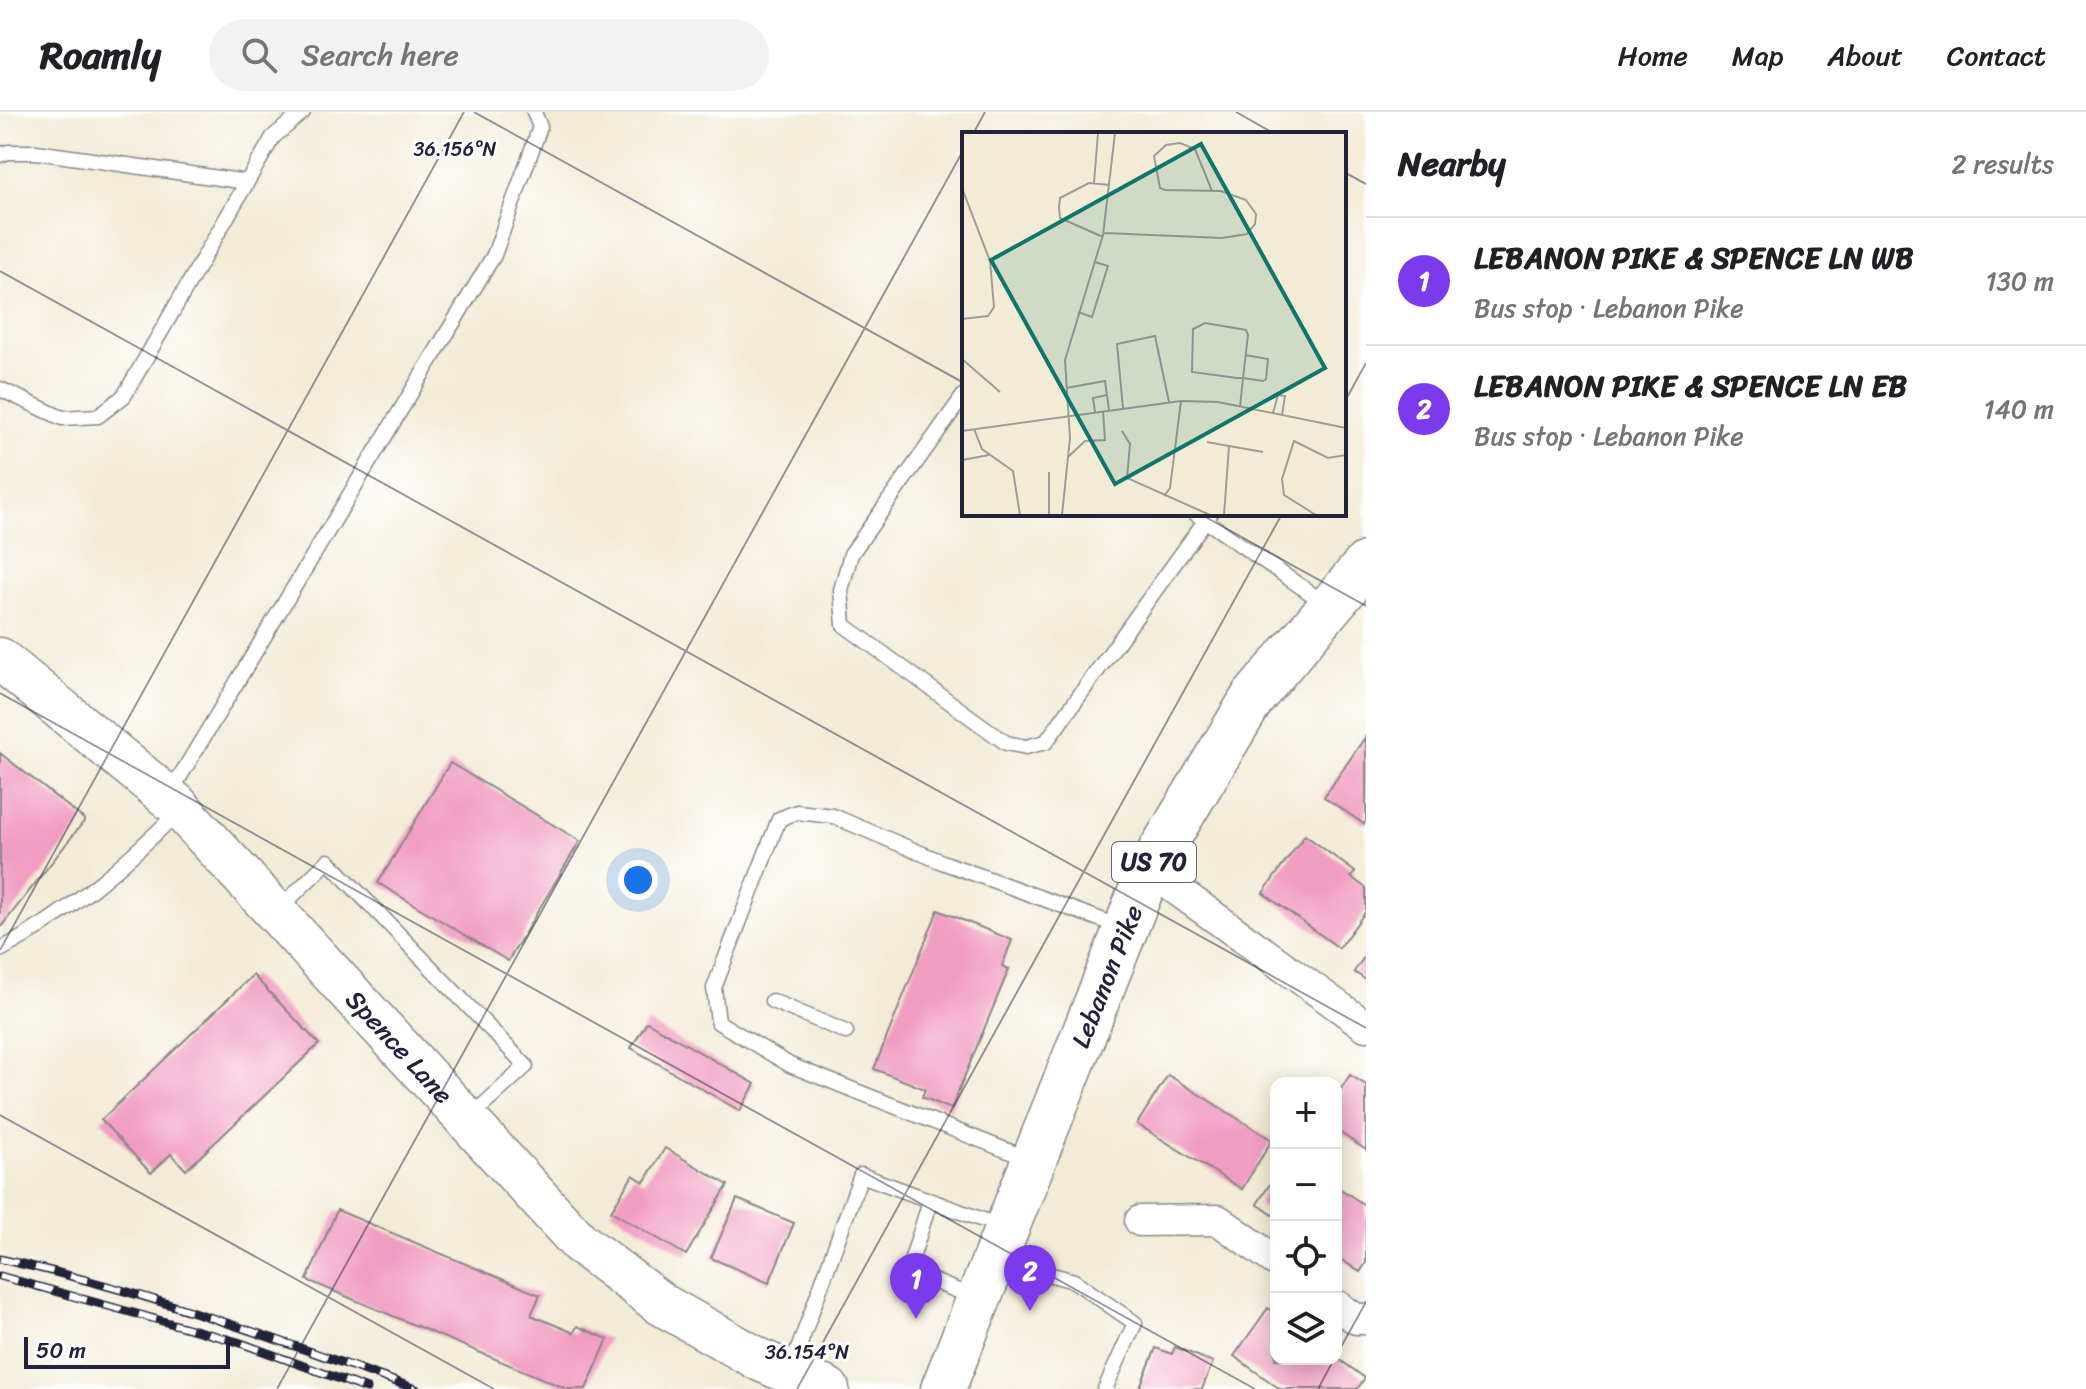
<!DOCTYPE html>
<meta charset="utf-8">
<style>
body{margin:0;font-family:Sriracha,sans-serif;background:#f2f2f2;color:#202124}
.controls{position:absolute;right:24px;bottom:24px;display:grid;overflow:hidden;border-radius:16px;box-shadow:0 4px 20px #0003}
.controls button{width:72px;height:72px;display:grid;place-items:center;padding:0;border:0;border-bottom:2px solid #e0e0e0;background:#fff;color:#202124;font:40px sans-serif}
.scale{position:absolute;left:24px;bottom:20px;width:206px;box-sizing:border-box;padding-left:8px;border:4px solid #22223b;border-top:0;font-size:22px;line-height:28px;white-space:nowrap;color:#22223b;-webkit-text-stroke:6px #fff;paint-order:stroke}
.you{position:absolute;left:638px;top:768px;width:28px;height:28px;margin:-20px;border:6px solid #fff;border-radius:50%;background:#1a73e8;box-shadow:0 0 0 12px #1a73e833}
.badge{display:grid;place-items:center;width:52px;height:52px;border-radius:50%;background:#7c3aed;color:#fff;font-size:26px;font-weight:700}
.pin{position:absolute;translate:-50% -66px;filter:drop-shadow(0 2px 4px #0008)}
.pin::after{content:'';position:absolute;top:42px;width:28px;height:24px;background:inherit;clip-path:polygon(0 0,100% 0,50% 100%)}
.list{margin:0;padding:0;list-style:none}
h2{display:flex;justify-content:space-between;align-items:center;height:104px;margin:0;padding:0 32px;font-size:34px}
h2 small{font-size:26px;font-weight:400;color:#757577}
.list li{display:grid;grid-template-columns:52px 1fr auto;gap:24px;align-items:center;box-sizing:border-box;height:128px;padding:0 32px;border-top:2px solid #e0e0e0}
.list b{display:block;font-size:30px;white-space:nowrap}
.list p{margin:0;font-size:26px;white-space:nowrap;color:#757577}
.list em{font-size:26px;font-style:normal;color:#757577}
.icon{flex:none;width:44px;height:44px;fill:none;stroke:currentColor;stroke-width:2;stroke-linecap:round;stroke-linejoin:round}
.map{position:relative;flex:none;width:1366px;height:1277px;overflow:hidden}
header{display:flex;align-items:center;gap:48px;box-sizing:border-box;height:112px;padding:0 40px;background:#fff;border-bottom:2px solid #e0e0e0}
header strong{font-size:38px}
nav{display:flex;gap:44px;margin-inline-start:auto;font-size:28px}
.search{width:560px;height:72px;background:#f2f2f2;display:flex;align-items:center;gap:20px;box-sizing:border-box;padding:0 28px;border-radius:44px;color:#757577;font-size:30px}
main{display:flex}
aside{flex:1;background:#fff}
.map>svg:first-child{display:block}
</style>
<header>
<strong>Roamly</strong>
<div class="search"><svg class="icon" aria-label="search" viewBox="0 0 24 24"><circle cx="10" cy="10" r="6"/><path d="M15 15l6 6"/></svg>Search here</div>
<nav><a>Home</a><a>Map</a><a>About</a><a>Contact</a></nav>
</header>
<main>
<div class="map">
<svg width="1366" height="1277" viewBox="0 0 1366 1277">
<rect width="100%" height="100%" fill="#fff"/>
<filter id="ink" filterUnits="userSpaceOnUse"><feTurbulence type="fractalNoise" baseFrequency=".0125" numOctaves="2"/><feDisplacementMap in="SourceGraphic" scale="16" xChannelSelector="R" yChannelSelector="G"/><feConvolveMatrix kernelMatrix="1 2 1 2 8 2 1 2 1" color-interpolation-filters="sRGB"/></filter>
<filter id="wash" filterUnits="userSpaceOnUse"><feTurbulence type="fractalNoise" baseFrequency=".006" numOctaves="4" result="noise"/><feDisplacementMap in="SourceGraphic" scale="32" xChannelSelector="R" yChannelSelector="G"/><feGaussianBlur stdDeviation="1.8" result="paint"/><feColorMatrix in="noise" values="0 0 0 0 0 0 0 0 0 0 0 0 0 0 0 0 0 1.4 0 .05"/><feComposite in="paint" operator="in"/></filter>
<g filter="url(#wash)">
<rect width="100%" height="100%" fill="#f2ebd5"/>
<g id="blocks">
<!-- building -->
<path fill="#f19dc2" d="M1366,624V709L1364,712L1324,685Z
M0,641L85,708L0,816Z
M450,651L580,729L508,849L378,771Z
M1305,723L1355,760L1351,765L1366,776V799L1339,836L1263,781Z
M938,798L1012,828L1002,854L1009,857L951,997L922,985L925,977L874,957Z
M1366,842V868L1354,860Z
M253,863L319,932L186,1058L171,1042L151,1061L101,1008Z
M647,910L755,972L740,999L631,936Z
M1168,963L1272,1028L1242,1077L1137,1012Z
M1350,963L1366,973V1038L1336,1018V984Z
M665,1036L728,1073L686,1143L611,1099L633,1063L644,1070Z
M1276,1063V1105L1257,1092Z
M1336,1074L1366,1094V1151L1360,1160L1336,1144Z
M737,1087L794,1111L769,1171L711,1146Z
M337,1098L540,1183L531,1203L574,1221L577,1214L608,1227L586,1277H567L307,1168Z
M1268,1196L1276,1201V1247H1336V1245L1365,1266L1357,1277H1280L1234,1244Z
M1175,1235L1213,1250L1202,1277H1139L1156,1236L1172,1242Z"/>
</g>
</g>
<g filter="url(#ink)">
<use href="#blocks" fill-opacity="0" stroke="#8a8688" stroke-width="2"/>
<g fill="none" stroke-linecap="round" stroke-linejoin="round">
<defs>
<path id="service" d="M0,43L8,40H36L247,70
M0,277L62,306L98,304L124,284L273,25L303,0
M964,283L851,442L841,478L844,513L1006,631L1026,635L1046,630L1210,402
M1196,402L1326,492
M170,681L494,143L540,15L534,0
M279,797L328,749L526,954L468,1007
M0,838C67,803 125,752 179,699
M772,889L846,920
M1031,1048L790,953L718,910L714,876L779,707L797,700L833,704L942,750L1121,815
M930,1089L908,1159L973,1185
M1000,1149L1074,1169L1135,1211L1105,1277
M791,1257L861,1063L1002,1115"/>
<path id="minor" d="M1149,758L1366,914
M1140,1109L1218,1108L1276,1149
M1336,1193L1356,1207H1366"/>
<g id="secondary">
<path id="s1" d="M0,547L175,691L579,1130L661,1192L760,1248L828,1277"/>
</g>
<g id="primary">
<path id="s2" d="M943,1277L1149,758L1252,587L1366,452"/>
</g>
</defs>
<!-- service casing -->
<use href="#service" stroke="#8a8688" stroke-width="17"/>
<!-- minor casing -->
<use href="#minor" stroke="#8a8688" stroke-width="33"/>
<!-- secondary casing -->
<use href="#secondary" stroke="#8a8688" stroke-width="45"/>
<!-- primary casing -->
<use href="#primary" stroke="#8a8688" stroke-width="47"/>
<!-- service -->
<use href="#service" stroke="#fff" stroke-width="14"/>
<!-- minor -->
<use href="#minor" stroke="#fff" stroke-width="30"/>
<!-- secondary -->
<use href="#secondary" stroke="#fff" stroke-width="42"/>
<!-- primary -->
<use href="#primary" stroke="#fff" stroke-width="44"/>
<defs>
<path id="rail" d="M0,1147C142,1178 279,1228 416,1277
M0,1164L238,1230L367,1277"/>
</defs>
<!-- rail casing -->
<use href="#rail" stroke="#22223b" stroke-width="9"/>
<!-- rail -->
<use href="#rail" stroke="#fff" stroke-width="6" stroke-dasharray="18" stroke-linecap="butt"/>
</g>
</g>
<!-- ticks -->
<path fill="none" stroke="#22223b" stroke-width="2" stroke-opacity="0.45" d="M474,0L964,271M1236,0L1275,22M973,22L985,0M1344,60L1366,72M0,159L1366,916M1344,291L1366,251M1200,402L1366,494M0,581L1255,1277M0,838L464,0M0,1003L494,1277M1336,1244L1366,1190M277,1277L964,37M797,1277L1282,402M1318,1277L1334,1247"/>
<g text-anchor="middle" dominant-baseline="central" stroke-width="6" stroke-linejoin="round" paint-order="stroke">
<!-- shield labels -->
<rect fill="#fff" stroke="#646476" stroke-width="2" x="1112" y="730" width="84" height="40" rx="6"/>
<g font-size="24" font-weight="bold" fill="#22223b">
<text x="1154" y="750">US 70</text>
</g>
<!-- street labels -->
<g font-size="26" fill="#22223b" stroke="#fff">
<text stroke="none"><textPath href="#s2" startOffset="444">Lebanon Pike</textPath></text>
<text stroke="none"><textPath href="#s1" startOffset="558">Spence Lane</textPath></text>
</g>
</g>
<!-- overview -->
<g transform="translate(962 20)">
<rect width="384" height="384" fill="#f2ebd5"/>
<path fill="none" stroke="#9f9b97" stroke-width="2" d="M132,51L136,1M142,101L260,106L285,102L293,92L294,82L284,68L259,59L203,58L198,56L192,24L204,13L218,11L233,17L250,59M141,105L98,86L97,75L98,66L127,51L148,53M116,180L130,185L146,134L133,130M0,187L26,184L32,175L28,129L0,56M0,227L38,260M104,256L143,249L147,278M278,275L281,246L286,203L284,198L243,191L231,197L230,240L275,246H281L301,249L304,247L306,227L283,223M161,276L155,212L193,204L207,270M133,280L131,266L145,263M311,281L316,263L323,264L320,283M12,297L20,317L51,339L58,383M0,299L219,269L256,270L384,296M160,299L168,312L165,346L248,383M245,310L267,314L262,383M267,314L301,320M106,325L123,309L143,308L141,279M0,328L27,323M202,364L208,356L219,269M87,383V340M100,383L108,306L103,228L141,103L153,1M354,383L322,363L320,347L332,309L366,326L384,323"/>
<path fill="#0f766e" fill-opacity="0.15" stroke="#0f766e" stroke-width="4" d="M239,12L363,236L153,352L29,128Z"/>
<rect width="384" height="384" fill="none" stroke="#22223b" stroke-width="4"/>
</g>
<g font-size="20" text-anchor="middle" fill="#22223b" stroke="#fff" stroke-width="6" stroke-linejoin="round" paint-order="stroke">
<text x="455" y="44">36.156°N</text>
<text x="807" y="1247">36.154°N</text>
</g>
</svg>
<div class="controls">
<button>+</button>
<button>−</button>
<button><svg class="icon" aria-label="locate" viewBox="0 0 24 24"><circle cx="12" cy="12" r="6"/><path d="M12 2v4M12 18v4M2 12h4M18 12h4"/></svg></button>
<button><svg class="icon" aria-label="layers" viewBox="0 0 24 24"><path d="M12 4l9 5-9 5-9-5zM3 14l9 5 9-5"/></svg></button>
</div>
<div class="scale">50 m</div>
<div class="you"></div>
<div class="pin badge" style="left:916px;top:1207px">1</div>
<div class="pin badge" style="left:1030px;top:1199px">2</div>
</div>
<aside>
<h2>Nearby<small>2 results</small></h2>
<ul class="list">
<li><span class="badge">1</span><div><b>LEBANON PIKE &amp; SPENCE LN WB</b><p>Bus stop · Lebanon Pike</p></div><em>130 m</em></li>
<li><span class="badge">2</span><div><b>LEBANON PIKE &amp; SPENCE LN EB</b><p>Bus stop · Lebanon Pike</p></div><em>140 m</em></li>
</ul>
</aside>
</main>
